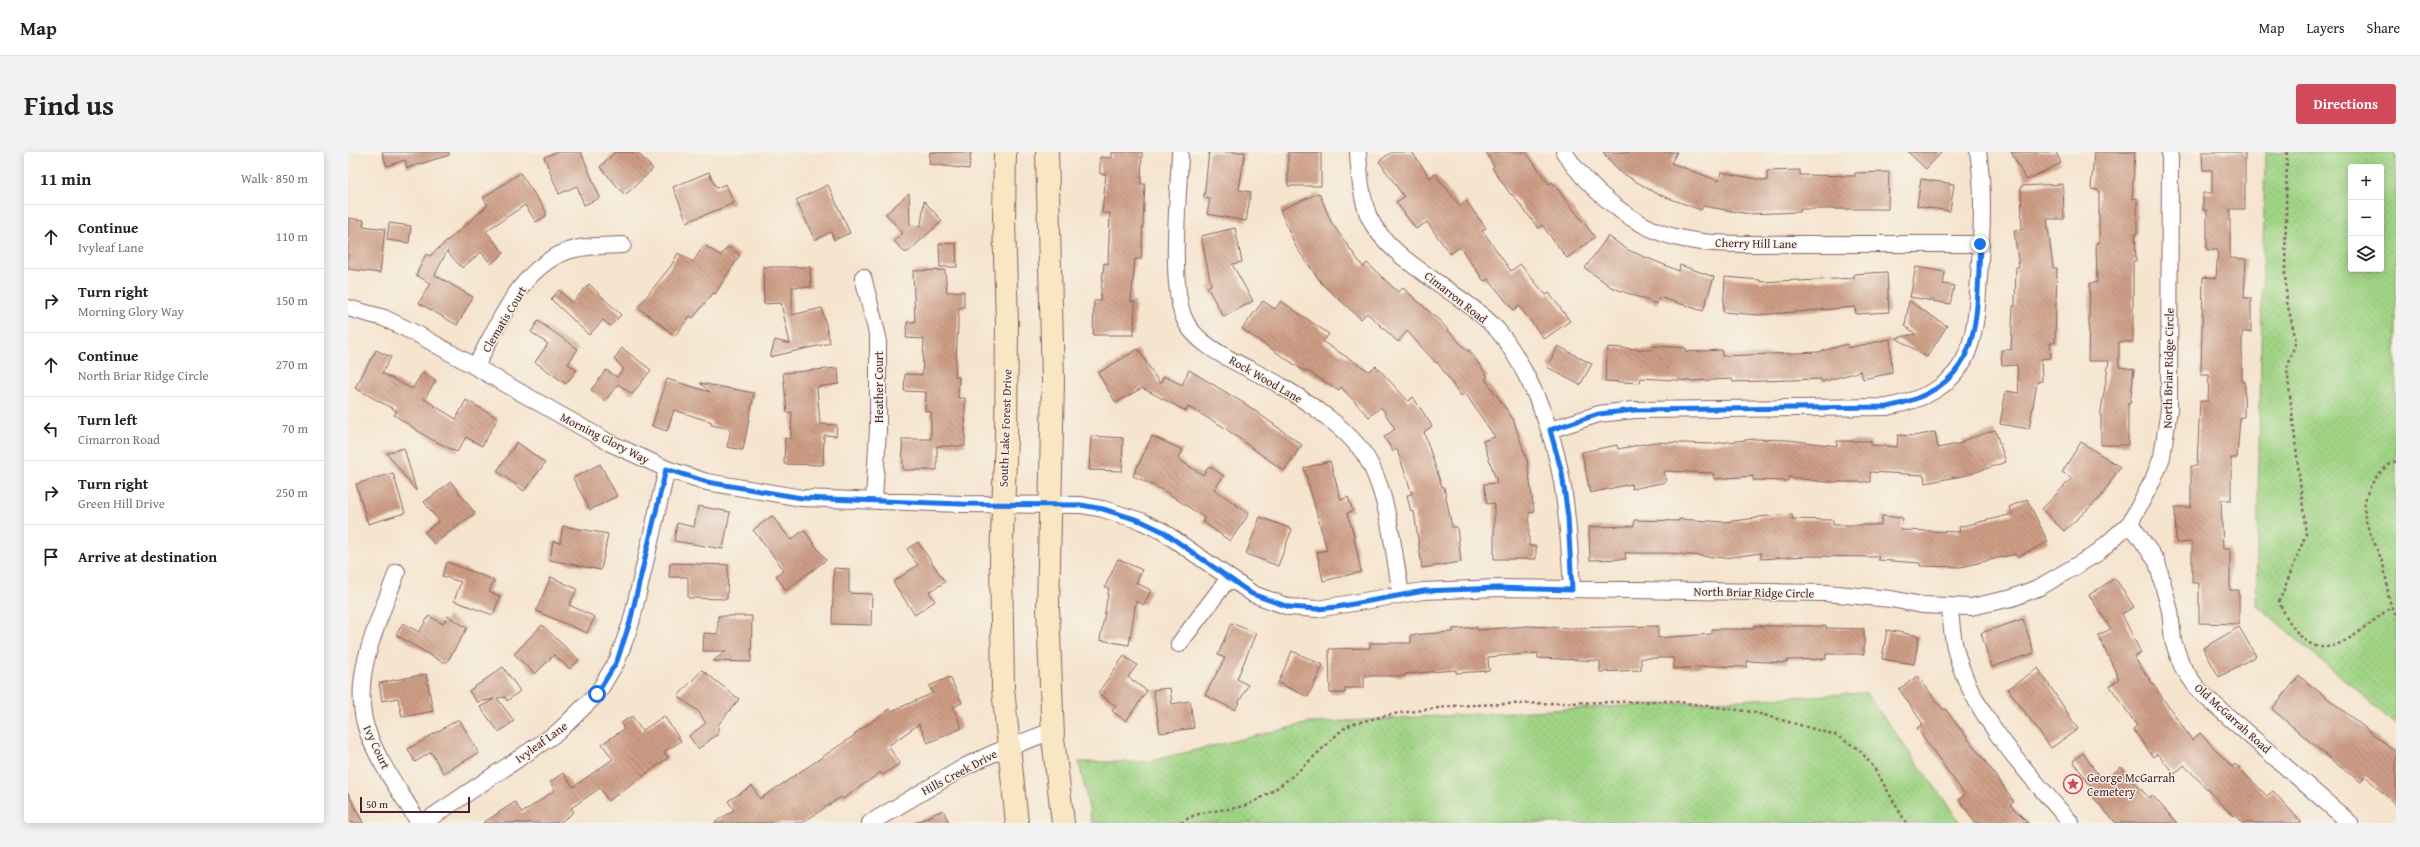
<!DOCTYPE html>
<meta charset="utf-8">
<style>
body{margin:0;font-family:"Gentium Book Plus",serif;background:#f2f2f2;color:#222}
.controls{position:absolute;right:12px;top:12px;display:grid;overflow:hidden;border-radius:4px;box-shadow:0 2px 10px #0003}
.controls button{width:36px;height:36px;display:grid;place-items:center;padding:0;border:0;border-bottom:1px solid #e0e0e0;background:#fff;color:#222;font:20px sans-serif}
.scale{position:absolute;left:12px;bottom:10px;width:110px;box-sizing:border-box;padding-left:4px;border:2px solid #4a1f2b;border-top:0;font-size:11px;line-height:14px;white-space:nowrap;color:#4a1f2b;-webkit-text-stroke:3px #f7f3e8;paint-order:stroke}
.stop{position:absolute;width:12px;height:12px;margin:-9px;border:3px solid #1a73e8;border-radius:50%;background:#fff}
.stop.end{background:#1a73e8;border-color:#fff;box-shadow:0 1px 4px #0008}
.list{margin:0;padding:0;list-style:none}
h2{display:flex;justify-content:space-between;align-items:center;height:52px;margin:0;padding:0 16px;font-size:17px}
h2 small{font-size:13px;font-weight:400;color:#767676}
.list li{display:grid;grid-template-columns:26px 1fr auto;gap:12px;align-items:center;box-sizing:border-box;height:64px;padding:0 16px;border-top:1px solid #e0e0e0}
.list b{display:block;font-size:15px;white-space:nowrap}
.list p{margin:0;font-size:13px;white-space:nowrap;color:#767676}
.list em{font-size:13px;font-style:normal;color:#767676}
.icon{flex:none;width:22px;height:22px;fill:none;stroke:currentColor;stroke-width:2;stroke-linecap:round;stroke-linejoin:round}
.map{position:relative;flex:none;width:2048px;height:671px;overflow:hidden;border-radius:4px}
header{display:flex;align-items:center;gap:24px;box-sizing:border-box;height:56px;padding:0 20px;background:#fff;border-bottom:1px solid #e0e0e0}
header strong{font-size:19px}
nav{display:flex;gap:22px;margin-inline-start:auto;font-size:14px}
.intro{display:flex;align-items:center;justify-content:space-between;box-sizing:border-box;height:96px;padding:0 24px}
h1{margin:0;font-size:28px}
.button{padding:10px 18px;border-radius:4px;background:#d1495b;color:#fff;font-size:14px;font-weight:700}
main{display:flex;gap:24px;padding:0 24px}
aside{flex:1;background:#fff;border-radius:4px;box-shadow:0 2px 10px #0003}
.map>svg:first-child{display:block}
</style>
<header>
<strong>Map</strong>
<nav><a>Map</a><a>Layers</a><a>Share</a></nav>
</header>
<div class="intro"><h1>Find us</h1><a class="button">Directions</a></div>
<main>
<aside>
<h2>11 min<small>Walk · 850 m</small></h2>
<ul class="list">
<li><svg class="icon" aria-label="ahead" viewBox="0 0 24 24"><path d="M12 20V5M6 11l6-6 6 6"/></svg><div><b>Continue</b><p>Ivyleaf Lane</p></div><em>110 m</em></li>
<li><svg class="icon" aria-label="right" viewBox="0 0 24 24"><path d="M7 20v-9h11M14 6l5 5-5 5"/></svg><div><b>Turn right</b><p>Morning Glory Way</p></div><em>150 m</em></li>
<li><svg class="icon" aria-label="ahead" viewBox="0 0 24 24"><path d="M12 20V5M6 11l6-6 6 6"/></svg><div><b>Continue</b><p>North Briar Ridge Circle</p></div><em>270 m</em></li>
<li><svg class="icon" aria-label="left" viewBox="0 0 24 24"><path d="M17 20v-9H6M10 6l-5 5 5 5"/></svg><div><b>Turn left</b><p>Cimarron Road</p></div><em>70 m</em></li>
<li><svg class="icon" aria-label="right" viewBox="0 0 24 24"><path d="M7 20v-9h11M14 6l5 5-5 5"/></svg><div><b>Turn right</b><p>Green Hill Drive</p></div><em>250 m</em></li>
<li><svg class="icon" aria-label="arrive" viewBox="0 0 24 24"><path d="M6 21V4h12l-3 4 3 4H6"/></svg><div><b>Arrive at destination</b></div></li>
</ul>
</aside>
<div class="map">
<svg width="2048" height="671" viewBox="0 0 2048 671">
<defs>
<pattern id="green-dots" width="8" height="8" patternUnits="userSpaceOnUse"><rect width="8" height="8" fill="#a0d485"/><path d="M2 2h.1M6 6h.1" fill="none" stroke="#8bb673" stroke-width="1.8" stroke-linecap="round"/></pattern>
<pattern id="building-back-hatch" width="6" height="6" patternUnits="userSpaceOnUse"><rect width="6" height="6" fill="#ce9d85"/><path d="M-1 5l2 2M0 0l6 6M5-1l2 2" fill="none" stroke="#a97f6d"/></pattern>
</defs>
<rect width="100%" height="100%" fill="#f7f3e8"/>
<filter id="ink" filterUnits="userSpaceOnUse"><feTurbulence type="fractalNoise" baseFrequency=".025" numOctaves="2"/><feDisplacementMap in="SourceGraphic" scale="8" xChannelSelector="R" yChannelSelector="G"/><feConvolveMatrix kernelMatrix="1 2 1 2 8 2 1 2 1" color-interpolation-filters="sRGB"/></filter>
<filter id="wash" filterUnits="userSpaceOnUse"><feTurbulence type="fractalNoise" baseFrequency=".012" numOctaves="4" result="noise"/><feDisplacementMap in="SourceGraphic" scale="16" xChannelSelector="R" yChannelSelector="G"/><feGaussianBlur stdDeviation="0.9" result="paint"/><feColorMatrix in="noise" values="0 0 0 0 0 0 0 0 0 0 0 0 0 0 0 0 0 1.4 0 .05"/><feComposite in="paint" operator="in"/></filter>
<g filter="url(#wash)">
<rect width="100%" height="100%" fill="#f5e4ce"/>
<!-- green -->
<path fill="url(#green-dots)" stroke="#757a58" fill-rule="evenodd" d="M1917,0H2048V573L1908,452ZM2003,15H2033V117H2003Z
M1518,541L1613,671H744L731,610H798L961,571Z"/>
<g id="blocks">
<!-- building -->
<path fill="url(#building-back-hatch)" d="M34,0H101V3L59,16L57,8L39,14Z
M209,0H233L252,46L236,53L229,34L211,42L196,5Z
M267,0H289L305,17L277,43L252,15Z
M582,0H623L621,17L581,12Z
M764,0H794L793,32H797L793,107H787L783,150H787L786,183H745L746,149H752L756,111L760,112L762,61H754L758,22H752V5L764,6Z
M861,0H897L891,38L903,40L898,69L859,62L862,46L856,45Z
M940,0H973V34H940Z
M1044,0H1064L1082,26L1087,22L1112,54L1118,49L1138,76L1134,78L1163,119L1172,112L1198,143L1201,141L1222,169L1196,187L1171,154L1166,159L1140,127L1136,129L1112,95L1102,102L1079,70L1068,77L1048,50L1056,45L1031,9Z
M1138,0H1178L1201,32L1204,30L1247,85L1219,106L1194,73L1190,76L1164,42L1163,43L1144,16L1146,15Z
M1255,0H1329L1323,11L1371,29L1373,20L1419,29V19L1452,18V23L1507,24V21L1541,20L1540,57H1452V60L1401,62L1355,54L1353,58L1307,41L1271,19Z
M1560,0H1594L1578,17Z
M1663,0H1708L1713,11L1678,28Z
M1746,0H1787L1784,47L1789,46V82H1787L1788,109H1785V190H1771V215L1786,217L1782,252L1780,251V293H1753V259L1761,209H1740L1742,131H1749L1748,91H1751V38L1743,37Z
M1854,0H1897V57H1882V106L1898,107L1896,146H1903V180H1894V229L1897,230L1896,265H1892L1889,306H1883V348H1873L1875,397H1882V438H1891V472L1851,471V431H1844V390L1828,391L1827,355H1843V314H1849L1852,249H1860L1861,223H1853L1855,125L1868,126L1870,98H1859V58H1855V41H1864V18H1855Z
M361,20L368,36L378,32L386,51L339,70L325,35Z
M172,21L198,59V64L188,70L177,53L138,79L156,101L143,112L133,100L114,116L99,99L87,123L125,145L109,173L71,151L82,131L68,123L78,102L82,104L140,53L135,46Z
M1573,27L1606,32L1602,59L1569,54Z
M1715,32L1716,67H1699L1705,116H1709L1707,191H1702L1703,206L1693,207L1694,229L1689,230L1681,277L1652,272L1658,239L1671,241L1669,213L1654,214L1653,198H1663L1665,154H1667L1668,115H1671L1666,78L1674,77L1673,34Z
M480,33L502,81L486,88L483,80L467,88L448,48Z
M561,41L562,73L573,74L576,49L594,69L560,100H556L546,89L555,81L538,62Z
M971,41L983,70L1015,115L1019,111L1050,140L1055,136L1092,169L1119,199L1121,198L1140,225L1137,227L1165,267L1179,308L1186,360L1181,361V394H1188V407H1146V351L1139,352L1136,332L1149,331L1135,289L1147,285L1117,241L1113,244L1089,210L1088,211L1059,179L1050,190L1019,161L1013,167L975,133L948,95L932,58Z
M0,66L16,68L15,74L37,77L32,121L0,117Z
M41,71L63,74L61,91L39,88Z
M887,76L894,110L884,112L905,149L876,165L859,135L863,133L853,84Z
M1260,84L1280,98L1331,119L1332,113L1366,125L1355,159L1311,145L1309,152L1263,135L1237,116Z
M608,91L609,115H592L591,92Z
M356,93L373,104L379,95L392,103L367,142L365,141L345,166L342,164L327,184L290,155L323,114L330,101L345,110Z
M415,115H462L463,135H444V163L474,156L482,191L422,205L427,188L442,192L433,151L416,152Z
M1568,115L1597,120L1595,132L1606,134L1602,152L1562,145Z
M597,118L599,140L616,139V156H611L607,224L611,225L610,246H617V294H589V318H555L554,287H583V260L577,259L578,240L556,239L557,222L574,223L576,187L558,186L559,170H567L565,119Z
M1539,120L1541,160L1508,162L1507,155L1410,163L1375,160L1377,125L1412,128V130L1451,128V129L1506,126V122Z
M241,132L273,163L262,174L255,168L241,183L203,147L211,138L224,151Z
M915,149L927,157L933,149L981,182L975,190L1021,219L1028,214L1060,249L1065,245L1084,274L1076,280L1094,335H1096L1104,375H1109L1113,410L1074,416L1066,359L1063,360L1059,343L1064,342L1049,297L1045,299L1036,285L1047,277L1033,255L1021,265L993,235L991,238L957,218L956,219L894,177Z
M1561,149L1599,174L1579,205L1548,186L1568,182L1557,174Z
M190,169L230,197L220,212L229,218L218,232L187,210L200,192L183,180Z
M1542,187L1544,221L1515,227L1513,219L1474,230L1473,227L1385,230L1384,227L1344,229L1293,226L1292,231L1257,229L1260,195L1304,198L1305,194L1338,196V200L1374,198V204L1471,200L1499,192L1500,196Z
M1210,194L1244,212L1232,233L1199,215Z
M274,196L303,218L284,242L270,232L257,249L243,238L258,218L269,225L276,217L266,207Z
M790,197L812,232L816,224L834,233L841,218L899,253L954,293L936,319L874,274L840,255L838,259L794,236L768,251L750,221Z
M28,198L43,205L34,221L64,237L75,220L88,229L76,247L108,267L118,248L150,266L134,294L118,285L109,300L81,286L46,263L49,259L7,236Z
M490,216L491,232L469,235L472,272L489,273L488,284L476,283L475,313L436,312L437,286L443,287L444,260L439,261L435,221Z
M319,227L362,240L352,231L406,241L395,298L379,295L383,277L363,273L364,270L326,258L319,279L304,274Z
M1647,278L1658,310L1619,323L1577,331L1576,323L1522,320V330H1477L1440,325V329L1405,328V324L1366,327L1365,321L1316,319L1318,330L1284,337L1283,332L1242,341L1234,300L1269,293L1270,297L1307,290L1362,292L1406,287L1440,288L1489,294V289H1523V293L1549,295L1550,283L1566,284L1587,280L1590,296L1615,291L1614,289Z
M743,284L775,286L774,319L741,318Z
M804,284L835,298L830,307L855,323L861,314L876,324L866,337L901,362L882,389L854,369L857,366L815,338L785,324Z
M169,290L197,311L176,339L149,319Z
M1733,290L1772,315L1753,345L1716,379L1694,357L1724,326L1714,320Z
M56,296L68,338V339L39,301Z
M982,309L993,348L1000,345L1005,359L999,361L1005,380L1013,420L975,429L969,400L979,398L956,316Z
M252,312L269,344L242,358L225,326Z
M45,321L57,361L20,372L8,332Z
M103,330L127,361L86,392L77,380L91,369L76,350Z
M1679,347L1700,390L1669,405L1667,402L1613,415L1572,414V411L1530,408L1531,405L1457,404L1413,407V401L1377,406L1320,401H1277L1278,407L1242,408L1241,375L1286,374V368L1331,369V367L1376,370L1410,366V365L1444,362V367L1485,368V373H1533L1534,364L1555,366L1553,378L1612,380L1611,375L1665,362L1661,355Z
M350,354L382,360L375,397L326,389L329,371L346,375Z
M424,364L443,388L456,378L478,408L438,438L428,424L436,418L405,378Z
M912,365L944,377L930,414L898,402Z
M215,374L260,382L253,418L202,408L205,389L212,391Z
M570,390L597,430L581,440L587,449L567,463L545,430L570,413L559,397Z
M770,407L794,418L788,431L803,438L796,453L788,449L781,493L752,488L761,437L757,435Z
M99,410L146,428L141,440L152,444L145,463L106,449L113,430L94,424Z
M322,411L380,413L379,447L340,446V425H321Z
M486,416L501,417V441L524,442L523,473L484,472Z
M203,425L229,437L221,453L247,465L239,481L188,459Z
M1767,426L1786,455L1774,462L1793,501L1786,505L1844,588L1852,581L1884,615L1887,612L1919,644L1925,639L1954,671H1895L1887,662L1885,664L1836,613L1827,622L1809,602L1805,605L1785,577L1789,574L1762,534L1771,527L1750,483L1763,477L1741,443Z
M81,464L95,472L100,464L119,476L99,510H94L48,483L55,471L71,480Z
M370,464H404L403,510L365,509L379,499H355L356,481L370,482Z
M1675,467L1686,501L1644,515L1633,481Z
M883,471L908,481L889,527L900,533L887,558L857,543L877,506L870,503Z
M194,473L231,508L222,517L206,503L187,522L166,502Z
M1180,474L1222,476L1310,474V486L1364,482V477H1405V474H1478V476L1516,477V502H1478V507L1439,508V511L1399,509V515L1364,514L1326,517L1325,506H1293V518L1252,520V509L1190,506V501L1140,505L1141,519L1108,521V518L1057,522V524H1016V536H997V541H982L981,497L1022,496V491H1063V483L1105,480V477L1129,475V478Z
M1891,475L1908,504L1871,525L1855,496Z
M1539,478L1571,484L1566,512L1534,507Z
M944,499L975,513L960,545L930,531Z
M776,504L789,513L780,525L799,539L778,569L764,559L768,554L750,541Z
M155,515L172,539L159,549L157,545L149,546L166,569L151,580L132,555L146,547L129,550L121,539Z
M1690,516L1730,577L1703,596L1660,537Z
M354,518L391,547L370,573V582L350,597L341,584L358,571L350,559L330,544Z
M78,522L85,559L54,565L50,546L34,549L31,531Z
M1570,524L1595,558L1597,557L1647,622L1666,650L1662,653L1680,671H1628L1611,647L1617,643L1569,576L1575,572L1551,537Z
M1951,524L2048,600V653L2017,624L2013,630L1986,610L1924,557Z
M602,525L614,551L605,555L614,576L580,591L571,572L540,594L552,611L535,623L533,620L495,647L493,645L454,671H366L386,658L380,649L404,634L412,647L507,583L506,582L542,557L544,559L585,541L581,534Z
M822,536L824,552L842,549L846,576L812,581L805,538Z
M284,564L294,579L316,564L333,589L316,600L320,606L260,649L252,636L223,656L226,660L211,671H135L167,650L174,661L207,638L202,630L215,621L225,635L265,607L254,592L276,577L273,571Z
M111,567L131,601L95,621L83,600L67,610L60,597Z
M1735,601L1755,630L1773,615L1801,646L1804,643L1829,671H1768L1742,642L1746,639L1725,609Z
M0,641L15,671H0Z
M595,658L601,671H566Z"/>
</g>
</g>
<g filter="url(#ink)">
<use href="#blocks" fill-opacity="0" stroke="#866464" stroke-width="1"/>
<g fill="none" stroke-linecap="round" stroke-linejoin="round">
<defs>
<path id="minor" d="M832,0C831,41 821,130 836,166C849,199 905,216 933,234C961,251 990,270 1011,295C1040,330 1045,398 1053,442
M1010,0C1011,21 1013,46 1021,65C1042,111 1119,142 1152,181C1163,195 1172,211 1180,227C1216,298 1220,360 1224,438
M1216,0C1239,36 1285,75 1327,85C1365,95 1406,91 1445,92C1507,92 1570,92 1633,92
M515,125L530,185V277L526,348
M0,156L36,166L71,183L262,291L319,317L359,330L454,346L613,352L733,353L755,357L793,369L814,379L905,442L941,455L969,457L1075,439L1150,436L1478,441L1543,447L1574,453L1623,455L1664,446L1692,435L1748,402L1782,371L1805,328L1814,305L1821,257L1822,0
M128,214C150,173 172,115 220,99C237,93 257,94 275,93
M1202,278L1251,262L1286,258L1539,255C1630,237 1627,187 1632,109C1634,73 1636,36 1630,0
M1782,371L1809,410L1822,459L1825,489L1834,514L1849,536L1860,547L2002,671
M49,420C31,469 0,528 20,581C32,613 54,642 71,671
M1602,455C1603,471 1604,487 1609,503C1625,563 1683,625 1723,671
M831,492L880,427
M75,671L210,580L249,542L269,509L283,471L319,317
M522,671L618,614L646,601L704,579"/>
<path id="secondary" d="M657,0L656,68L659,171L658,285L653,408L655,537L669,671
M699,0L705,229L700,457L705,586L715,671"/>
</defs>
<!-- minor casing -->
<use href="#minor" stroke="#866464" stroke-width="18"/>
<!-- secondary casing -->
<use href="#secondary" stroke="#866464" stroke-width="24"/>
<!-- path -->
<path stroke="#866464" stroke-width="2.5" stroke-dasharray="3 3" stroke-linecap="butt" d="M1939,0L1937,122L1939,150L1948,189L1939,217L1958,382L1931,450C1965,524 1995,493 2043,455
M2048,309C2029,318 2013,342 2017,364C2020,381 2030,396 2035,413C2040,429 2038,449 2048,462
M833,671C855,654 882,662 905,650C940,633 967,603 995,577L1004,572L1045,562L1104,554L1154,552L1323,549L1405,560L1487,583L1511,597L1527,617L1558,671"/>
<!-- minor -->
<use href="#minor" stroke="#fff" stroke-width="16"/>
<!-- secondary -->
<use href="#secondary" stroke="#f9e7c3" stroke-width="22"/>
</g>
</g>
<g fill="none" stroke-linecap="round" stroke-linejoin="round" filter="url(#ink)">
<!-- route -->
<path stroke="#1a73e8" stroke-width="5" d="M249,542L269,509L282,470L318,317L359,330L454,346L613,352L733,353L755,357L793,369L814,379L904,442L941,455L969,457L989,455L1076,439L1150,436L1224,438L1220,365L1214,321L1202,278L1251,262L1286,258L1539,255C1636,235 1628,173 1632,92"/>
</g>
<!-- icons -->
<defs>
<symbol id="sight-ring" viewBox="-11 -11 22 22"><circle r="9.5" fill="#f7f3e8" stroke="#d1495b" stroke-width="1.5"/><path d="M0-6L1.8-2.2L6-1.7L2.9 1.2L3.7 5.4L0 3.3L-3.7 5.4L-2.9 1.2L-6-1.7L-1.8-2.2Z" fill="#d1495b"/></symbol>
</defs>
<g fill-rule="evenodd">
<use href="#sight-ring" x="1714" y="621" width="22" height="22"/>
</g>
<g text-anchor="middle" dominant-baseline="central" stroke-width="3" stroke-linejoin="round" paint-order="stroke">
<!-- street labels -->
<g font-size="12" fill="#4a1f2b" stroke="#f7f3e8">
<text transform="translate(1408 91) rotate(1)">Cherry Hill Lane</text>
<text transform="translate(1108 145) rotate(38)">Cimarron Road</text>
<text transform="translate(156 167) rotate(-59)">Clematis Court</text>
<text transform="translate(1820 216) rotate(-89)">North Briar Ridge Circle</text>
<text transform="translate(918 227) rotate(30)">Rock Wood Lane</text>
<text transform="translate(530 235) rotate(-90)">Heather Court</text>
<text transform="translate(657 276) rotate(-88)">South Lake Forest Drive</text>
<text transform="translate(257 286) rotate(27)">Morning Glory Way</text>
<text transform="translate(1406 440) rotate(1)">North Briar Ridge Circle</text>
<text transform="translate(1885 566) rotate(42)">Old McGarrah Road</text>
<text transform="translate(193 590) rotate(-36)">Ivyleaf Lane</text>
<text transform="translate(29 595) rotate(65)">Ivy Court</text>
<text transform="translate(611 620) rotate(-28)">Hills Creek Drive</text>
</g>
<!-- poi labels -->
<g font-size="12" fill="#4a1f2b" stroke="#f7f3e8" text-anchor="start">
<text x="1739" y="625">George McGarrah<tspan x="1739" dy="14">Cemetery</tspan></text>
</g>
</g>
</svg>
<div class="controls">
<button>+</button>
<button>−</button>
<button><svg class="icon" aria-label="layers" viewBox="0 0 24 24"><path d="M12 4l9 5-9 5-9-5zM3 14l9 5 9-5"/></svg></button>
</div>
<div class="scale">50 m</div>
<div class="stop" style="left:249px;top:542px"></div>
<div class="stop end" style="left:1632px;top:92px"></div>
</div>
</main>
